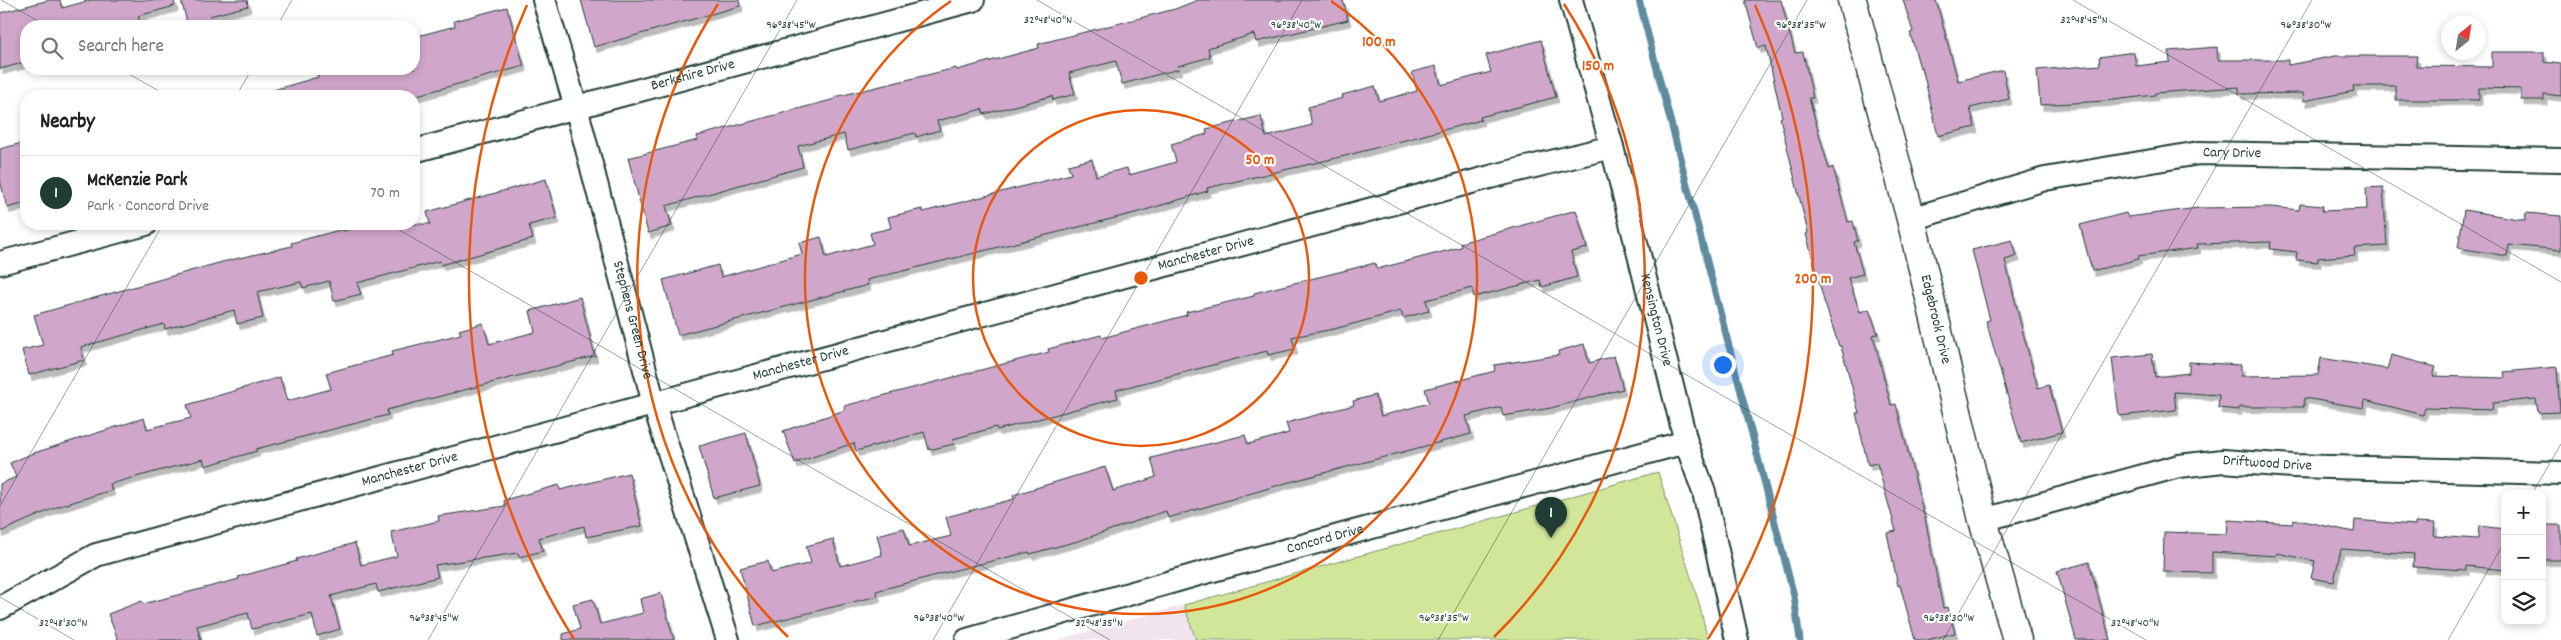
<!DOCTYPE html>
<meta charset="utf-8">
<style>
body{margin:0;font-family:Dekko,sans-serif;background:#f6f6f6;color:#222}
.controls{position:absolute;right:15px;bottom:15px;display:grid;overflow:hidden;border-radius:10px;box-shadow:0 2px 8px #0003}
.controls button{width:45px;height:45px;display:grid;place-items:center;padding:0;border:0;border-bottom:1px solid #e0e0e0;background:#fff;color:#222;font:25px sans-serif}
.compass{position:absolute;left:2441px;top:15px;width:45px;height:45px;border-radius:50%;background:#fff;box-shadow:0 2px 8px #0003;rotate:30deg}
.you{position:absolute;left:1722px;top:364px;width:18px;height:18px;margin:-12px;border:4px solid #fff;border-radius:50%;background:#1a73e8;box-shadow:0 0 0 8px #1a73e833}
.badge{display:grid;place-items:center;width:32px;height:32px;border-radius:50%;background:#1f3d34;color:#fff;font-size:16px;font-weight:700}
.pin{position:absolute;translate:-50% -41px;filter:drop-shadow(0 1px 2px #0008)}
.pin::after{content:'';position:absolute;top:26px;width:18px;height:15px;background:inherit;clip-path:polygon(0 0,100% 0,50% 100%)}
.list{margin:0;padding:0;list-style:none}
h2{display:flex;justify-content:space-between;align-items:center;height:65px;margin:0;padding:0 20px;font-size:21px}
h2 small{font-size:16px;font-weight:400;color:#767676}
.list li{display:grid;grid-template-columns:32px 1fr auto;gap:15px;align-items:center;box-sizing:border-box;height:75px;padding:0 20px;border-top:1px solid #e0e0e0}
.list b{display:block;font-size:19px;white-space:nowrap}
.list p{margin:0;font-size:16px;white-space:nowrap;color:#767676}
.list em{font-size:16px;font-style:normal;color:#767676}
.icon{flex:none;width:28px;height:28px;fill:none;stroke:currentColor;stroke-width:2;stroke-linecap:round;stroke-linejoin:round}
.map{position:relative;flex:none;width:2561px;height:640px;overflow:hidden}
.search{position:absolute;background:#fff;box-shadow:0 2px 8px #0003;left:20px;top:20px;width:400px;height:55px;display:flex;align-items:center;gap:12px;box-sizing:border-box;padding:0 18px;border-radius:20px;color:#767676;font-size:19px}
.panel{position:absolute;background:#fff;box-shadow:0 2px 8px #0003;left:20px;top:90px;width:400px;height:140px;border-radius:20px}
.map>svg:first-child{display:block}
</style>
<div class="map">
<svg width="2561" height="640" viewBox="0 0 2561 640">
<defs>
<filter id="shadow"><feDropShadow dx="3" dy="5.5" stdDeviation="0" flood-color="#0004"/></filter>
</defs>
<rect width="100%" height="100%" fill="#fff"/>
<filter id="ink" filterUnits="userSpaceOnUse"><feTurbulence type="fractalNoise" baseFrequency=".02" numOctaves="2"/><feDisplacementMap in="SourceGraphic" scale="10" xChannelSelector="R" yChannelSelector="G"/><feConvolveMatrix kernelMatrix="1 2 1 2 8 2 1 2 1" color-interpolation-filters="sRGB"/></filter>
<g filter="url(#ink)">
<!-- built -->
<path fill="#f1e4ef" d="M1184,605L1196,640H1057Z"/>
<!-- green -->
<path fill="#d2e69a" stroke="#789267" d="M1658,472L1699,603L1708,640H1196L1184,605Z"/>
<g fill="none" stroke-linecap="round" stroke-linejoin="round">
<!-- stream -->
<path stroke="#5e8b9f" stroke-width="7" d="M1639,0L1794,596L1800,640"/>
</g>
<!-- building -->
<path fill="#d0a6cb" stroke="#1f3d34" filter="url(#shadow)" d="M49,0H60L62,8L91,0H174L175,6L138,16L141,26H26V62L0,69V13Z
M181,0H247L248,6L210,16L212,20L188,26Z
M581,0H739L740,6L594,47Z
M1198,0H1343L1348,20L1256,42L1254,34L1208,48L1210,57L1178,66L1179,69L1122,84L1116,61L1069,73L1075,94L1053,100L1052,96L984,114L982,109L937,121L940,130L916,137L915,133L848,150L844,134L798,146L803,167L666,206L672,226L648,233L628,158L698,140L697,136L835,99V97L956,68L957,70L1039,48L1038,44L1175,9Z
M1745,0H1781L1795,53L1803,52L1813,98H1809L1829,169L1833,167L1848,222L1853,221L1858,241L1854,242L1863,274L1848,278L1860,312L1869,309L1878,334L1873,335L1891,405L1896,404L1926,523L1943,608L1948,607L1955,633L1927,640H1915L1900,585L1898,586L1887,533L1896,531L1877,463L1868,465L1856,413H1859L1841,346H1839L1824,301L1806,234L1808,233L1780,118L1782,117L1766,46L1758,48Z
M1903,0H1936L1958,81L2003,70L2009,99L1970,108L1975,127L1938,136L1922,67L1920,68L1910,33L1913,32Z
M507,7L524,66L414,96H270V91L318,77L316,69H414V37L455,26L454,21Z
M1541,40L1556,97L1480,117L1481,120L1345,156L1207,188L1208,191L1139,212L867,280L868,285L678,335L663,280L718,265L721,277L802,254L799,243L821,237L826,257L873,244L870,233L891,228L888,217L922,209L923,212L1071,174L1068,165L1092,159L1096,176L1127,168L1129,175L1176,162L1171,144L1207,134L1206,129L1261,116L1266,137L1312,125L1308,107L1343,98L1342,95L1375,86L1379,101L1417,91L1412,72L1436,66L1441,85L1491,72L1486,55Z
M2217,47L2218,60H2288V65L2335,56H2417L2416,66L2492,67V52H2544V62L2561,64V96L2544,94V100H2521V89L2479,88V100H2396V86H2353L2354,91L2304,101L2303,93L2239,94V87L2155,93V95L2105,101L2040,105L2037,70L2100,65L2099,57L2134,52L2136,66L2170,62L2169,51Z
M26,142V203L7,208L0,180V149Z
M546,179L557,218L529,225L533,239L441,265L440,261L357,283L361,294L334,301L329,281L303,288L301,282L257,292L263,318L237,324L234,310L165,329L164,324L81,347L84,360L29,375L22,350L43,345L34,315L222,262L292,246L291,243L343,229V231L371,224H430L427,212Z
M2383,187L2387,246L2354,248L2355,255L2318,258V262L2296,260L2297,252L2270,249L2271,242L2197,244L2198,248L2138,256L2139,259L2092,271L2080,225L2126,213L2128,217L2198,208L2271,207L2299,210L2300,204L2323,206L2322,211L2367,209L2366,188Z
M1576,210L1587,248L1571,252L1577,277L1542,287L1540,280L1474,297L1472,288L1426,300L1429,311L1403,318L1401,311L1334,329L1292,337L1295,349L1268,355L1267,351L1116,390L1118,398L997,430L996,427L953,439L954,444L929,450L924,432L856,451L854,443L795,463L783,431L845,410L844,406L1049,352L1048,349L1101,335L1102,338L1187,315L1186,312L1254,296V293L1375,263L1377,269L1461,247L1460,243Z
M2464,210L2525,220L2526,213L2561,216V250L2509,245L2507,256L2458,248Z
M2012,240L2017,256L2005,260L2022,329L2038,388L2049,385L2062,432L2021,443L1986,321L1990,320L1972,250Z
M580,297L595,356L387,410L388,415L256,449L257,451L205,466L203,459L110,484L112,490L57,507L0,532V484L16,477L10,463L31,454L144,418L147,429L191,418L187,405L280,377L287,401L331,389L326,373L393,355L392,351L461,334L459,330L483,323L489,344L535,332L530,311Z
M1584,344L1589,363L1614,356L1623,389L1551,408L1503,416L1501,407L1466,416L1471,434L1286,483L1168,518L1166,511L1078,541L1030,554L1029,552L960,569L876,591L878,596L755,626L740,568L768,561L771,573L811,563L806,546L833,539L840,566L882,555L877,535L904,528L909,546L951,536L946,517L1014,499L1013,495L1105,467L1113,491L1156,477L1151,458L1245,435L1248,444L1289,433L1286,423L1354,405L1353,401L1375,395L1381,416L1429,403L1425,389L1495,371L1494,365L1559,355L1558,351Z
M2152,354L2155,377L2189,373V362L2241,365V376L2318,375L2321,358L2387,369L2391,355L2436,367L2433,376L2505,378L2504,372L2557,367L2560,412L2538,413L2536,399L2493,403L2492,410L2425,408L2423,415L2365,400L2364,408L2304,398V407H2239V410L2218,408L2219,395L2174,392L2176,410L2119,416L2112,358Z
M746,433L760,486L714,498L699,446Z
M629,473L642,526L586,537L584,526L539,538L543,551L519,557L518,553L435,565L438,577L378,592L376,584L331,596L340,629L317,636L312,614L252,629L248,613L197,626L201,640H118L108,614L142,601L143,604L239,579L238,577L297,561L296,559L355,543L361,565L397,556L391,532L439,521L438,516L505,506L504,500L559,485L560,490Z
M2293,519L2354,532L2355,520L2415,525V522L2435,523L2434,536L2478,539L2479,526L2505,529V570L2466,566V570L2413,567L2414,554L2341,549L2334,582L2311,578L2315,561L2277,553L2276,556L2212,552V573L2163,572L2164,532L2227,534L2228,520L2292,524Z
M2542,525H2561V560H2542Z
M2089,562L2110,640H2076L2057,571Z
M661,593L674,640H563V634L580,629L573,604L593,599L600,624L643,613L640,599Z"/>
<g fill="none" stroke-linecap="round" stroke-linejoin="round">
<defs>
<g id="minor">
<path id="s1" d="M544,0L576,107L654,404L728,640"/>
<path id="s2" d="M1571,0L1612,147L1686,442L1704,492L1737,640"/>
<path id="s3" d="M414,151L973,0"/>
<path id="s4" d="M1911,219L2045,179L2199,153L2561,160"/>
<path d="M0,263L146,224"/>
<path id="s5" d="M1983,520L2179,466L2223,461L2293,466L2561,473"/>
<path id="s6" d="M0,608L96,555L1490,177L1612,147"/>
<path id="s7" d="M967,640L1206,572L1686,442"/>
</g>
<g id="tertiary">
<path id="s8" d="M1852,0L1911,219L1983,520L2017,640"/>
</g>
</defs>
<!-- minor casing -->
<use href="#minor" stroke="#1f3d34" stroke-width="26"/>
<!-- tertiary casing -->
<use href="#tertiary" stroke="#1f3d34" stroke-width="31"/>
<!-- minor -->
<use href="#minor" stroke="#fff" stroke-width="22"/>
<!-- tertiary -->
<use href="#tertiary" stroke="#fff" stroke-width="28"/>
</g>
</g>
<!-- ticks -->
<path fill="none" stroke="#1f3d34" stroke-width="1" stroke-opacity="0.45" d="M1,0L47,26M1037,0L2146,640M2073,0L2561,282M277,26L292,0M120,69L168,96M236,96L252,69M389,224L1110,640M2532,494L2561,444M0,506L163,224M0,597L74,640M428,640L797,0M933,640L1302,0M1438,640L1807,0M1943,640L2312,0M2448,640L2505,541"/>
<!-- distance rings -->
<g fill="none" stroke="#e8590c" stroke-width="2.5">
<circle cx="1141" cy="278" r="168"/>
<path d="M1331 1A336 336 0 1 1 951 1"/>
<path d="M788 637A504 504 0 0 1 718 4M1564 4A504 504 0 0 1 1494 637"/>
<path d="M574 639A672 672 0 0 1 527 5M1755 5A672 672 0 0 1 1708 639"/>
</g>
<g text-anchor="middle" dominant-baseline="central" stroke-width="4.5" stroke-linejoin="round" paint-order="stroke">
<!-- street labels -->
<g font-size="15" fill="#1f3d34" stroke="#fff">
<text stroke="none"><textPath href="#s3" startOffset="289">Berkshire Drive</textPath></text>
<text stroke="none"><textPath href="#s4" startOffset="329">Cary Drive</textPath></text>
<text stroke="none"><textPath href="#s6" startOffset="1260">Manchester Drive</textPath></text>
<text stroke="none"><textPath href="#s2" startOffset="331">Kensington Drive</textPath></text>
<text stroke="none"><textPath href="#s8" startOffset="330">Edgebrook Drive</textPath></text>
<text stroke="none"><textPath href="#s1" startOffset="332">Stephens Green Drive</textPath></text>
<text stroke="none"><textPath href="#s6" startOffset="840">Manchester Drive</textPath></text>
<text stroke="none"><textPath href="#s5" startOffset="292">Driftwood Drive</textPath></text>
<text stroke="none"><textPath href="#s6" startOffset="435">Manchester Drive</textPath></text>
<text stroke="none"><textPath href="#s7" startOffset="372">Concord Drive</textPath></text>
</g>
</g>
<g font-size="12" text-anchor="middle" fill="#1f3d34" stroke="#fff" stroke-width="4.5" stroke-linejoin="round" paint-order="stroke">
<text x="1048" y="23">32°48'40"N</text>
<text x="2084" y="23">32°48'45"N</text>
<text x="791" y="28">96°38'45"W</text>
<text x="1296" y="28">96°38'40"W</text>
<text x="1801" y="28">96°38'35"W</text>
<text x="2306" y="28">96°38'30"W</text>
<text x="434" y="621">96°38'45"W</text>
<text x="939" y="621">96°38'40"W</text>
<text x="1444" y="621">96°38'35"W</text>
<text x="1949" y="621">96°38'30"W</text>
<text x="63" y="626">32°48'30"N</text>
<text x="1099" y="626">32°48'35"N</text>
<text x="2135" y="626">32°48'40"N</text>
</g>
<circle cx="1141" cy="278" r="8" fill="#e8590c" stroke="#fff" stroke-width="2.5"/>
<g font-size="15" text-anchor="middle" font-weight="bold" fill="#e8590c" stroke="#fff" stroke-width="4.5" stroke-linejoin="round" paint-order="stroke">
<text x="1379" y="46">100 m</text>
<text x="1598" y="70">150 m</text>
<text x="1260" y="164">50 m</text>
<text x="1813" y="283">200 m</text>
</g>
</svg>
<div class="controls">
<button>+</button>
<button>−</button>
<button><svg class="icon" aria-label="layers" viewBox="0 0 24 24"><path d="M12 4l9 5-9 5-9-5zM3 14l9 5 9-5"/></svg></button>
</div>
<svg class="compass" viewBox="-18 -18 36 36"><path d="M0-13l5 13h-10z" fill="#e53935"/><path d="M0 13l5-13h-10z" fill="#767676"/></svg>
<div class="you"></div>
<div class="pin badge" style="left:1551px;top:538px">1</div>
<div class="search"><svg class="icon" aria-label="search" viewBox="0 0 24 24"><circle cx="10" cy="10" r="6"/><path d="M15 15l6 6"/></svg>Search here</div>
<section class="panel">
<h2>Nearby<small></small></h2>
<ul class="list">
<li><span class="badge">1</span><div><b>McKenzie Park</b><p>Park · Concord Drive</p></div><em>70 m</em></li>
</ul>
</section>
</div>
